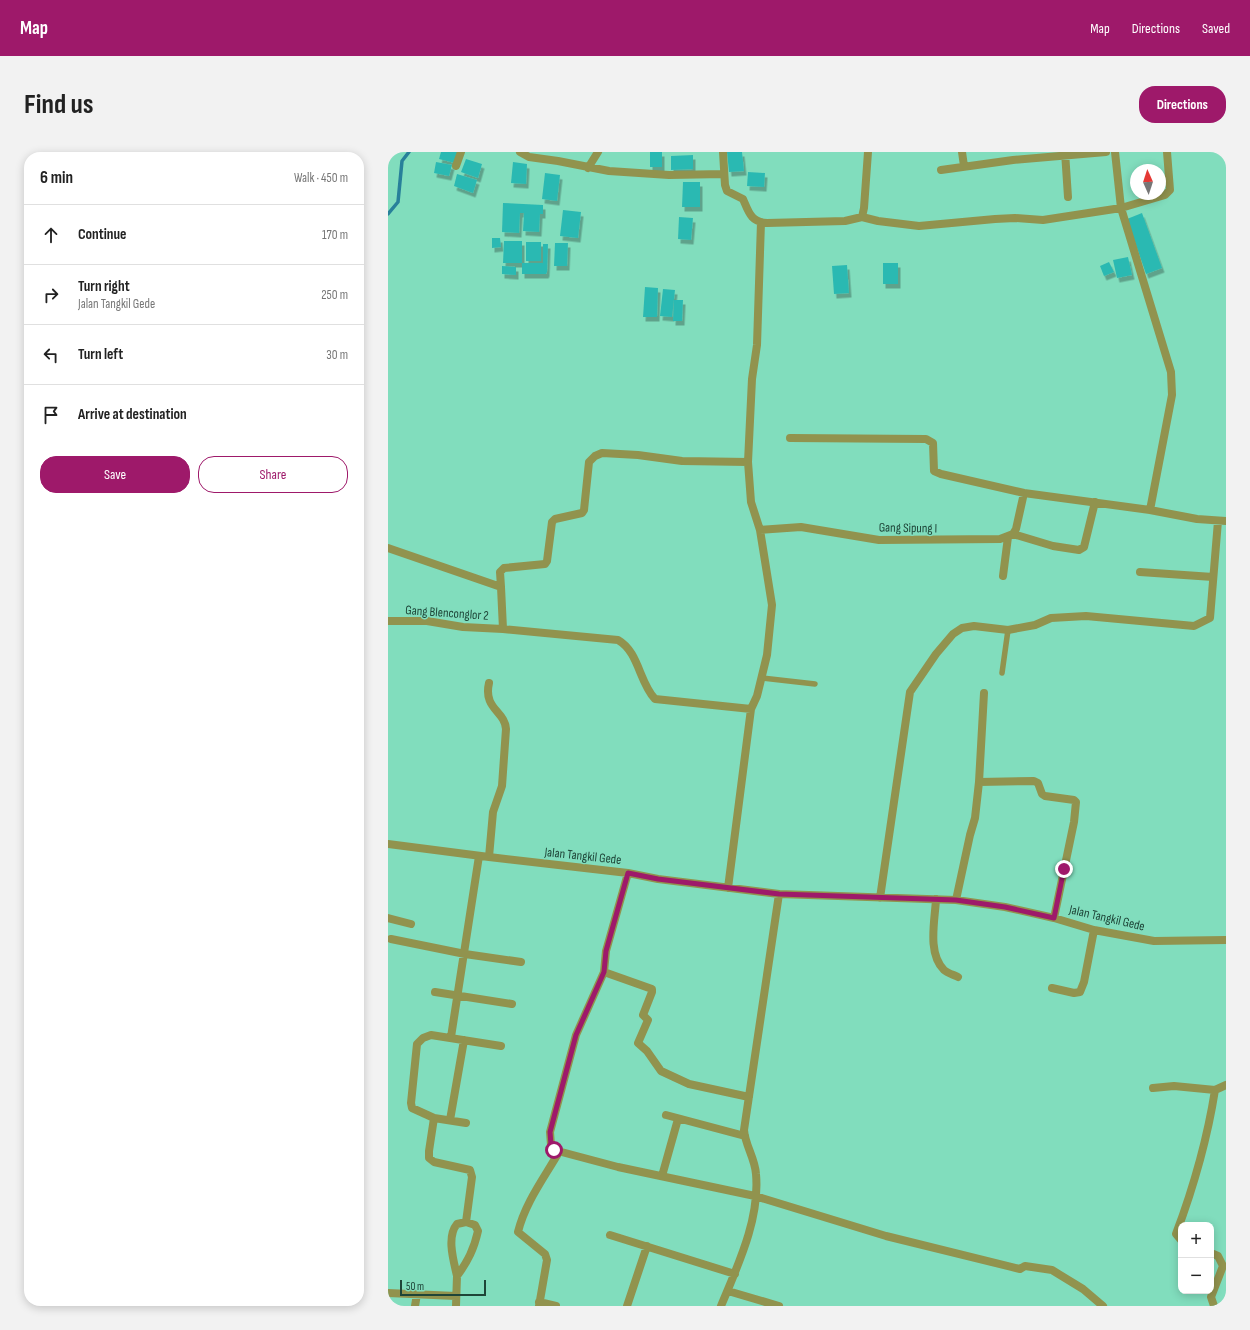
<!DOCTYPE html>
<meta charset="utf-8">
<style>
body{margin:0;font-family:"Sofia Sans Condensed",sans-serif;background:#f2f2f2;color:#222}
.controls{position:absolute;right:12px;bottom:12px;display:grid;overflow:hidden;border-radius:8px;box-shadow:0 2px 10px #0003}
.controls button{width:36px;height:36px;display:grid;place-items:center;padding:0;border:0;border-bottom:1px solid #e0e0e0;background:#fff;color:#222;font:20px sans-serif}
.compass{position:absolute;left:742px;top:12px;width:36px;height:36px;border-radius:50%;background:#fff;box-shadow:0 2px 10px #0003;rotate:357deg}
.scale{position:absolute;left:12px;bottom:10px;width:86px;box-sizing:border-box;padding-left:4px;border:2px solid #1e4538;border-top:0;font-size:11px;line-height:14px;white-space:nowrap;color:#1e4538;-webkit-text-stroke:3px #81ddbd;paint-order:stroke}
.stop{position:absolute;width:12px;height:12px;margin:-9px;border:3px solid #9e196a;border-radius:50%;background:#fff}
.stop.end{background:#9e196a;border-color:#fff;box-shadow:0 1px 4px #0008}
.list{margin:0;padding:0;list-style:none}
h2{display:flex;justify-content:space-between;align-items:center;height:52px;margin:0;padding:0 16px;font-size:17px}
h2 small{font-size:13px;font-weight:400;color:#767676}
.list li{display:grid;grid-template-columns:26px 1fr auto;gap:12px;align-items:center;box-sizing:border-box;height:60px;padding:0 16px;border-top:1px solid #e0e0e0}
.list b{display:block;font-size:15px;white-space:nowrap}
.list p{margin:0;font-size:13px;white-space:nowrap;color:#767676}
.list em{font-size:13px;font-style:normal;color:#767676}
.actions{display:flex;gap:8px;padding:12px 16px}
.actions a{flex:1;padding:9px 0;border:1px solid #9e196a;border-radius:16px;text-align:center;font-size:14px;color:#9e196a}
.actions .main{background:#9e196a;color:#fff}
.icon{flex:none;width:22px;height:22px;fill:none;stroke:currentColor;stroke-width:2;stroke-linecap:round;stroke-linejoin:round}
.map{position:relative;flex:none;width:838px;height:1154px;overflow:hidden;border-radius:16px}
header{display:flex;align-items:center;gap:24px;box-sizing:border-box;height:56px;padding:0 20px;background:#9e196a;color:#fff}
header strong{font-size:19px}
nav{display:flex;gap:22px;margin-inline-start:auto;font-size:14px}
.intro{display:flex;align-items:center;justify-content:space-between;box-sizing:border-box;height:96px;padding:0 24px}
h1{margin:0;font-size:28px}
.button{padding:10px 18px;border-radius:16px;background:#9e196a;color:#fff;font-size:14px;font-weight:700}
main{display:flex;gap:24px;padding:0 24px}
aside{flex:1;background:#fff;border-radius:16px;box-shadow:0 2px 10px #0003}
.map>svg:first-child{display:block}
</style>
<header>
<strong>Map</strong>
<nav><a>Map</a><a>Directions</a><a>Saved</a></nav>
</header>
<div class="intro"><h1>Find us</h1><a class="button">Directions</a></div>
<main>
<aside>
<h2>6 min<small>Walk · 450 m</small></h2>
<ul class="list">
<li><svg class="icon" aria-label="ahead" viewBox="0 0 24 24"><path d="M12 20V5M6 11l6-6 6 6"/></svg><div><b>Continue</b></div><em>170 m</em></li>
<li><svg class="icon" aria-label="right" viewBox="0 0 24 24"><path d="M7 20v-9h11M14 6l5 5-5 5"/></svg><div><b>Turn right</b><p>Jalan Tangkil Gede</p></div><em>250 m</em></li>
<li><svg class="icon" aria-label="left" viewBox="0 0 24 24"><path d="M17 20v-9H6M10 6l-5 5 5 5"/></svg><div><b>Turn left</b></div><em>30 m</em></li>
<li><svg class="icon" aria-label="arrive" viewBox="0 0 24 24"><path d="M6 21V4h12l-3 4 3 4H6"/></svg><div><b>Arrive at destination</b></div></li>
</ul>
<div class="actions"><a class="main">Save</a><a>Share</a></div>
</aside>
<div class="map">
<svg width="838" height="1154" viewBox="0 0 838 1154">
<defs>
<filter id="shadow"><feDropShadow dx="2.5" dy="4.5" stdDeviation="0" flood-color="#0004"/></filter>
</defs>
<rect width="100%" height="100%" fill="#81ddbd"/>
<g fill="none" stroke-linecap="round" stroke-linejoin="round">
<!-- stream -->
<path stroke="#28809a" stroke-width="3.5" d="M0,62L10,50L14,9L21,0"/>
</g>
<!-- building -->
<path fill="#2cb9b2" filter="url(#shadow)" d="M53,0H70L67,11L51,7Z
M262,0H274V15H262Z
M339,0H354L356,19L341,20Z
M305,3V17L283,18V4Z
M78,7L94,12L90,26L73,20Z
M48,10L64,13L61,24L46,21Z
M125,10L139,12L138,32L123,31Z
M360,20L377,21L376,35L359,34Z
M157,21L172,23L169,49L154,47Z
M69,22L89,28L85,41L66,34Z
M295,30H312V55H294Z
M115,51L155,53V62H152L151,80L135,79L136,61H132L131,81L114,80Z
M175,58L193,60L190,86L172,84Z
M754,61L774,116L758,122L739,67Z
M291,65L305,66L303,88L290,87Z
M104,86H112L113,95L104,96Z
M116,89H134V111H115Z
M138,90H153V109H138Z
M167,91H180L179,114H166Z
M155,92H160L159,120L158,122H134V111H155Z
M740,105L744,123L729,126L725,108Z
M721,110L726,120L716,124L712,114Z
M495,111H510V132H495Z
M459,113L461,141L446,142L444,114Z
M114,114L128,115V123L114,122Z
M257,135L270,136L269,165H255Z
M275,137L287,138L284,165L272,164Z
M286,148H295L294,169H285Z"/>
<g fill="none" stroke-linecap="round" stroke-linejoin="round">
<!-- service -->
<path stroke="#91934e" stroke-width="5.5" d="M614,521L620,478
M374,526L427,532"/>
<!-- minor -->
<path stroke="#91934e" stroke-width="8" d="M132,0L141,5L170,9L221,19L281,23L336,22
M335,0L337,33L339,39L355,47C361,61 363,70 379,71L457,69L474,65L490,69L531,74L607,67L627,66L655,68L733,56L777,43L782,38L779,0
M574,0L576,14
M677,0L680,45
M727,0L733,56L783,220L784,243L762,358
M68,14L73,0
M200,16L210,0
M553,18L625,8L718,0
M474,65L476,56L480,0
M402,286L538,287L545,291L546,319L553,322L636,341L762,358L809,367L838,369
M372,378L413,375L491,388L612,387L625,382L628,377L636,341
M625,382L665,394L691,398L696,395L707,350
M0,396L113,435L115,477
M752,420L825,425
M615,424L620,385
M113,435L112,420L116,416L157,412L159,409L164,370L167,367L194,361L196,358L201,310L207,304L214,301L250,303L294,309L360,310
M0,469H39L75,475L115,477L230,488C251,500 251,530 267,547L363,557
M101,531C95,557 117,559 118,577L114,634L105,660L101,705
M591,630L646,629L650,631L654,642L657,644L686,648L688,650L686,670L666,766
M0,692L101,705L240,721L270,727L391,742L568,748L617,755L666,766L706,778L766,789L838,788
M240,721L218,799L216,820L264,837V840L255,863L260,868L250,891L259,899L273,919L301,932L361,945
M340,736L363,557L369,544L379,503L384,453L372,378L363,350L360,310L364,227L369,193L373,70
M492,746L522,540L548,502L565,482L574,476L586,474L620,478L647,473L663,466L698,464L806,474L822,466L830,369
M548,747C547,768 539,801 556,818C559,821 566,823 570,825
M568,748L582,683L587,666L591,630L596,541
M0,766L23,772
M3,787L77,802L133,810
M216,820L188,883L162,980L163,993L166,998L230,1015L367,1044L498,1084L632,1117L637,1114L664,1118L695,1137L715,1154
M664,836L686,841L692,840L696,830L706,778
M47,840L124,852
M63,885L91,704
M765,936L786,934L827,938L838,933
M278,963L357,984
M46,966L41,999V1006L46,1010L82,1018L84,1025L78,1070
M62,968L76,888
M78,971L46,966L24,956L23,951L29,892L35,886L43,883L113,894
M274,1024L290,967
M78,1070L87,1073L90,1079C86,1097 80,1109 69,1124C66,1110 58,1085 69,1072Z
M222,1083L347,1122
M793,1088L788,1082C806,1034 819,989 827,938
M823,1101L830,1104L835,1114L823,1145L826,1154
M340,1139L391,1154
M0,1141L68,1144
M151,1150L168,1154
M27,1154L29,1142
M68,1154L69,1124
M151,1154L159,1108L157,1102L130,1080C137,1051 156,1026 171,1000
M239,1154L259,1094
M333,1154C350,1113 372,1067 368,1022C367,1006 357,993 356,978L391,742"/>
</g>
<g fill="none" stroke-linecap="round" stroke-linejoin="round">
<!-- route -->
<path stroke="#9e196a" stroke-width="5" d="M166,998L163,993L162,980L188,883L216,820L218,799L240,721L270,727L391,742L568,748L617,755L666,766L676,717"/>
</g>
<g text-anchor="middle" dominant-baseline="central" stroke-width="3" stroke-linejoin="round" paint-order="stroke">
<!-- street labels -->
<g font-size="13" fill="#1e4538" stroke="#81ddbd">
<text transform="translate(520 376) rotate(1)">Gang Sipung I</text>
<text transform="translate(59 461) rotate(4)">Gang Blenconglor 2</text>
<text transform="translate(195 704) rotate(6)">Jalan Tangkil Gede</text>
<text transform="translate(719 766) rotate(13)">Jalan Tangkil Gede</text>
</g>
</g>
</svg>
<div class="controls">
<button>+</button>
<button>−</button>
</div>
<svg class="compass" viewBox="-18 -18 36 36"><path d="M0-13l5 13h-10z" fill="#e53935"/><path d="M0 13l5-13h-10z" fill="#767676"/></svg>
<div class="scale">50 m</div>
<div class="stop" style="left:166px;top:998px"></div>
<div class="stop end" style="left:676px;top:717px"></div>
</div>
</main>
